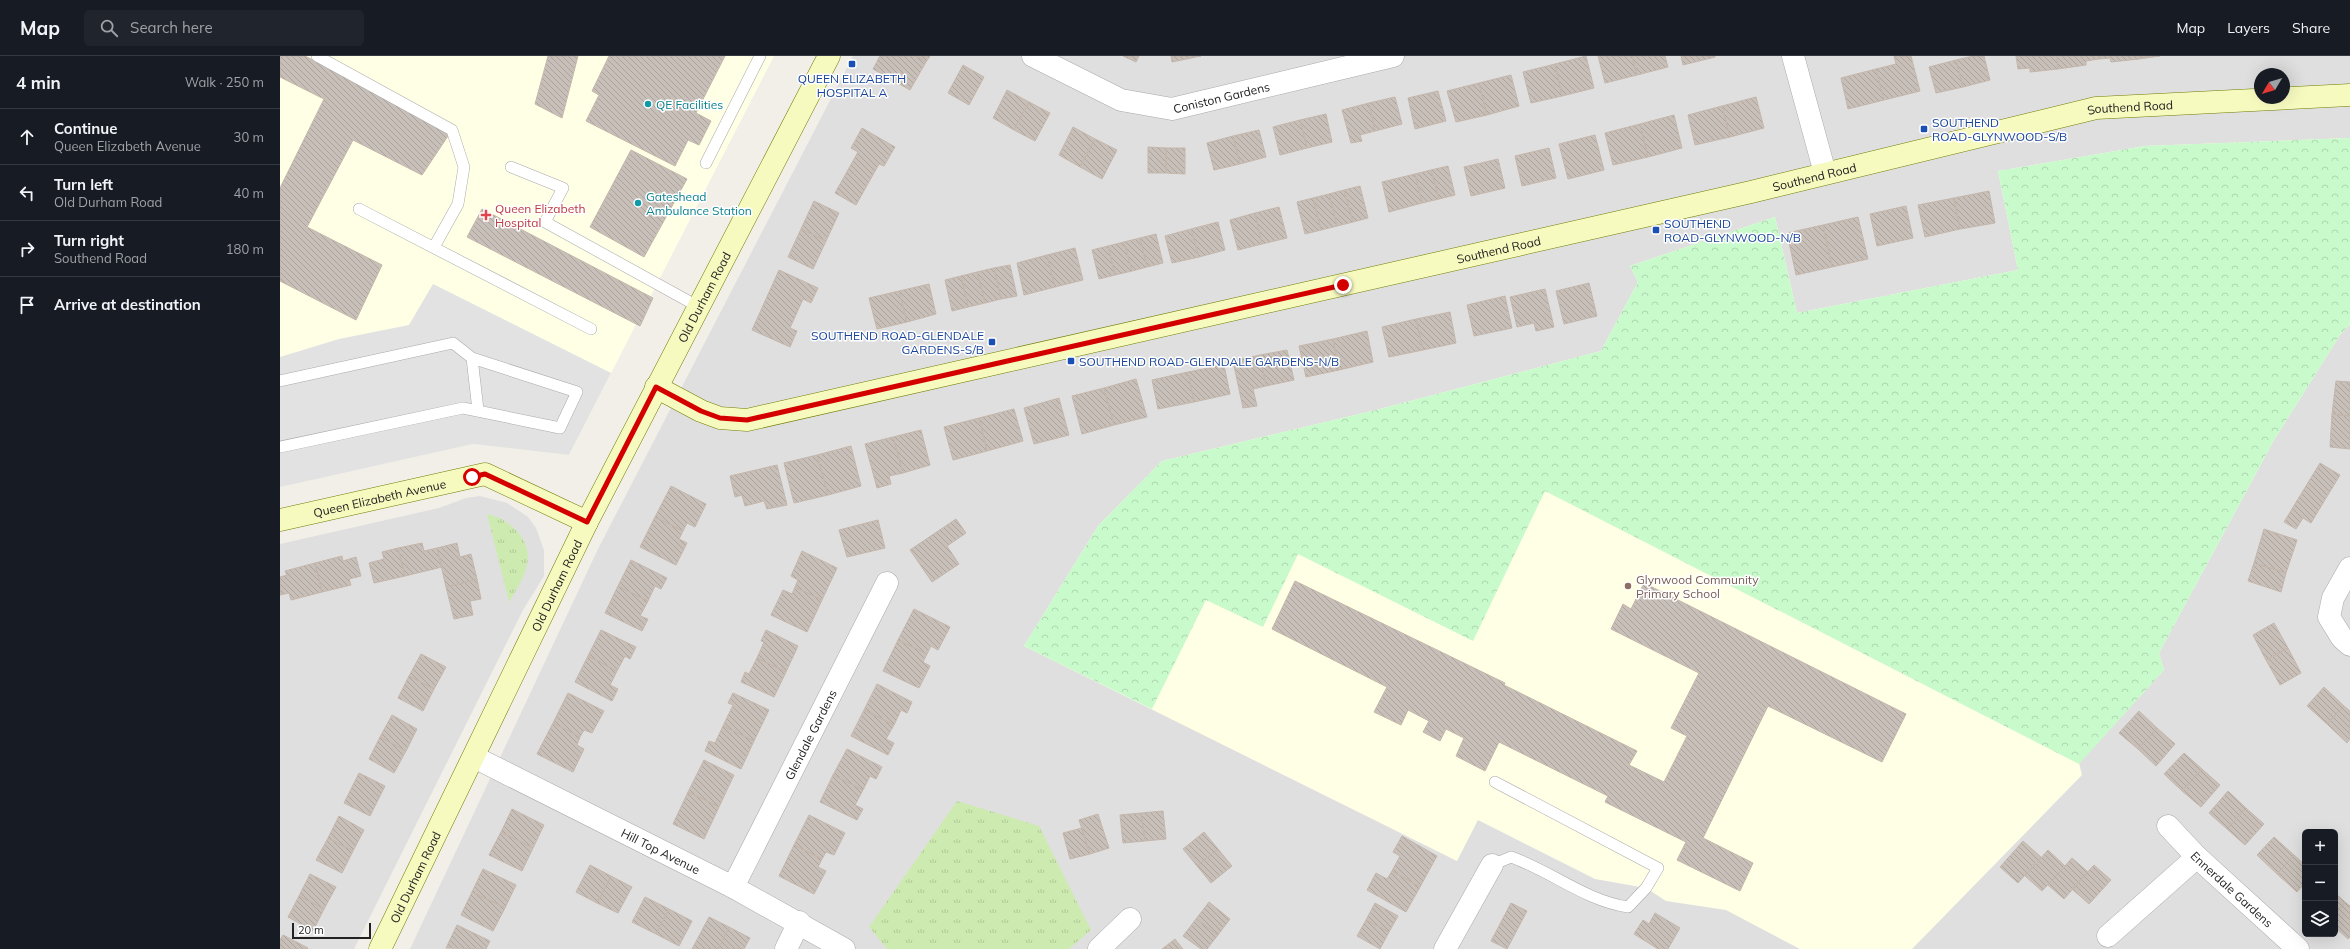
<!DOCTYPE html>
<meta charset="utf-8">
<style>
body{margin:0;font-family:Mulish,sans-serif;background:#20242c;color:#f1f3f6}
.controls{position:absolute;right:12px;bottom:12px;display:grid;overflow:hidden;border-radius:6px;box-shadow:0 4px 16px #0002}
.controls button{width:36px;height:36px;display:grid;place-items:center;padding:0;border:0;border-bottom:1px solid #363941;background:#171b24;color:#f1f3f6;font:20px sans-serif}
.compass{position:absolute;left:1974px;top:12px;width:36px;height:36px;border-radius:50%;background:#171b24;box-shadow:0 4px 16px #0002;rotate:232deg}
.scale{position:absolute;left:12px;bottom:10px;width:79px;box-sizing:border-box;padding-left:4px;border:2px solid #222;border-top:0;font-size:11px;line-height:14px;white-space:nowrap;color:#222;-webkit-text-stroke:3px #fff;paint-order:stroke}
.stop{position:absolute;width:12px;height:12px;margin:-9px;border:3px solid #d40000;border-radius:50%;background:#fff}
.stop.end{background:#d40000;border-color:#fff;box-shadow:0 1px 4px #0008}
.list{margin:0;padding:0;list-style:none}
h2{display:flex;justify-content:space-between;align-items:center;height:52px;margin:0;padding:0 16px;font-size:17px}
h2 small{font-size:13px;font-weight:400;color:#9ea1a6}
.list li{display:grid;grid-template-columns:26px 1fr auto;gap:12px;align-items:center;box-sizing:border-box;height:56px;padding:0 16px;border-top:1px solid #363941}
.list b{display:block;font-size:15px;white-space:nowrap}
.list p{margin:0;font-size:13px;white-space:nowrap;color:#9ea1a6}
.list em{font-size:13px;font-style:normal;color:#9ea1a6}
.icon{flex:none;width:22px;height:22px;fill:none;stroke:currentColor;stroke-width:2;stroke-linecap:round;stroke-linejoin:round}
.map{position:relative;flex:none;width:2070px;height:893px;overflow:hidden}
header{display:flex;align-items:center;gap:24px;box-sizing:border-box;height:56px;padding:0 20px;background:#171b24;border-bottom:1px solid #363941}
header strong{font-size:19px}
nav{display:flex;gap:22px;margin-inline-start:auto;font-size:14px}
.search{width:280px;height:36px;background:#20242c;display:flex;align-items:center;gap:10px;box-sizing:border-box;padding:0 14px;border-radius:6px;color:#9ea1a6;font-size:15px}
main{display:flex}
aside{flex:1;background:#171b24}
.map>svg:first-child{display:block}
</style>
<header>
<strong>Map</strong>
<div class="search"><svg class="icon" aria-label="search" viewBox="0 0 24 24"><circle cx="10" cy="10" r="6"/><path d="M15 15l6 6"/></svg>Search here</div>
<nav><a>Map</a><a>Layers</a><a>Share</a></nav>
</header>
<main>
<aside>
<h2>4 min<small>Walk · 250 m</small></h2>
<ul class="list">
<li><svg class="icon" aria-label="ahead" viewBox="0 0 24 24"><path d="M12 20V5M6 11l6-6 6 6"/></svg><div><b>Continue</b><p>Queen Elizabeth Avenue</p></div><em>30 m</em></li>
<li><svg class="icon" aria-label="left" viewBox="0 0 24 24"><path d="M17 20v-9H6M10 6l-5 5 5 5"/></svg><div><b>Turn left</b><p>Old Durham Road</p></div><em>40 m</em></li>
<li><svg class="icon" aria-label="right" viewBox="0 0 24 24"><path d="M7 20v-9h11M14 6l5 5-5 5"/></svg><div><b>Turn right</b><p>Southend Road</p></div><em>180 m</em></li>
<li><svg class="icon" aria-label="arrive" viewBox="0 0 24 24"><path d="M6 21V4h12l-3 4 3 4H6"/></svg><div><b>Arrive at destination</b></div></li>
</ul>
</aside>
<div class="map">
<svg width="2070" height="893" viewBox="0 0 2070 893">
<defs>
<pattern id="grass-tufts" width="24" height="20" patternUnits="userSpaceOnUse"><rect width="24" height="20" fill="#cdebb0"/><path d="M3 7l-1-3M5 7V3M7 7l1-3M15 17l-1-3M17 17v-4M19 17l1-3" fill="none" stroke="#b0c997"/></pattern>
<pattern id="park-crowns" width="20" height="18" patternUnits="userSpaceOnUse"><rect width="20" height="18" fill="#c8facc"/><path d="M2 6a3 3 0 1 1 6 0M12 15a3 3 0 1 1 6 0" fill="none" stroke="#acd6af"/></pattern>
<pattern id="building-back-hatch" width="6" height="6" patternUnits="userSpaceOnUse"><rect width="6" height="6" fill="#c7bfb8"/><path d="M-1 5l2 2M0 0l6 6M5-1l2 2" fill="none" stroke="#aba49e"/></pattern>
</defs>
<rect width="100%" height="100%" fill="#f2efe9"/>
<!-- residential -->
<path fill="#e0dfdf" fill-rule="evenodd" d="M573,0H2070V893H130L318,493ZM1980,18H2004V42H1980ZM2025,776H2055V878H2025Z
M200,440L227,447L248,461L256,472L264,494V520L243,554L74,893H0V488L159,452L186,442Z"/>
<!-- education -->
<path fill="#ffffe5" d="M0,0H494L289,399L193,388L0,430Z
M2070,82V268L2060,279L1994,384L1879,597L1884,614L1799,707L1802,719L1632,893H1520L1446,854L1386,845L1366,832L1315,823L1198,764L1177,805L744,590L818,470L882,405L1096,354L1321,295L1358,226L1350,210L1495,161L1517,257L1738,214L1718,115L1865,90Z"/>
<!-- grass -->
<path fill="url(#grass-tufts)" d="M207,458C220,461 226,465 236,474C259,498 244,522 229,546Z
M677,745L759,770L811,874L789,893H607L589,871Z"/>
<!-- park -->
<path fill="url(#park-crowns)" d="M2070,82V268L2060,279L1994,384L1879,597L1884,614L1799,708L1265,435L1193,585L1018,498L983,571L926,544L872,653L744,590L818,470L882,405L1096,354L1321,295L1358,226L1350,210L1495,161L1517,257L1738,214L1718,115L1865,90Z"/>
<!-- parking -->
<path fill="#e2e2e2" d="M153,228L331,317L289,399L193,388L0,431V301L59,283L129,269Z"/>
<!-- building -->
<path fill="url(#building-back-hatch)" stroke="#c4b6ab" d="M0,0H25L172,74L142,119L73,84L27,171L102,209L76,264L0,225V132L44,43L0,21Z
M268,0H298L282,62L255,48Z
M329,0H445L416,57L431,65L419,89L408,84L395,110L306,65L319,39L312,35Z
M600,0H636L646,6L630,34L593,13Z
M636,0H650L646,6Z
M843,0H859L856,6Z
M891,0H921L892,6Z
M1306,0L1314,32L1282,40L1275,8Z
M1318,0H1352L1357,19L1325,27Z
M1352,0H1385L1388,11L1357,19Z
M1401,0H1435V1L1403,9Z
M1614,0H1631L1640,35L1604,44L1596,13L1616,8Z
M1693,0H1704L1710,24L1683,31L1676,4Z
M1736,0H1777L1778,13L1750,16V12L1738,13Z
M1777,0H1818L1819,3L1806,5V9L1778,13Z
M1818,0H1858L1859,3L1831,6L1830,2L1819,3Z
M1858,0H1880L1859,3Z
M1676,4L1683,31L1656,37L1649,11Z
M1275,8L1282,40L1251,47L1243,16Z
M683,9L704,21L689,49L668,37Z
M1596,13L1604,44L1568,53L1561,22Z
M1231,19L1239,50L1207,59L1199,27Z
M1199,27L1207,59L1176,66L1167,35Z
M727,34L749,46L734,74L713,62Z
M1158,35L1166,65L1135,73L1128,42Z
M1115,41L1122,68L1095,75L1089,47Z
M1476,41L1484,72L1450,81L1442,50Z
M749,46L770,57L755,85L734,74Z
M1089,47L1095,75L1080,79L1082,85L1071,87L1062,54Z
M1442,50L1450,81L1415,89L1408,59Z
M1046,58L1052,86L1027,92L1020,64Z
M1394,59L1402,92L1368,101L1360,68Z
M1020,64L1027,92L1000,99L993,71Z
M1360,68L1368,101L1333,109L1325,77Z
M793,71L815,83L800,111L779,99Z
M582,72L615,91L604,110L599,108L576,149L555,137L578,96L571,92Z
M979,74L986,101L960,108L953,80Z
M1315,79L1324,114L1288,123L1279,88Z
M953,80L960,108L934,114L927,87Z
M815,83L837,94L822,123L800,111Z
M868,91L886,92V117H868Z
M886,92H905V118L886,117Z
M1269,92L1276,122L1242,130L1235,100Z
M351,94L407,123L364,201L310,171Z
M1218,103L1225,132L1191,140L1184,111Z
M1168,110L1175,139L1159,143L1151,114Z
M1151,114L1159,143L1142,147L1135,118Z
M1135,118L1142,147L1109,156L1102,126Z
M1080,130L1088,162L1073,166L1064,134Z
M1064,134L1073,166L1057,170L1049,138Z
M1709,135L1715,167L1680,173L1674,142Z
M1049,138L1057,170L1041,174L1033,142Z
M1033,142L1041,174L1025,178L1017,146Z
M1674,142L1680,173L1645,181L1638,149Z
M534,145L559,157L546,185L521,173Z
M1626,150L1633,182L1597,190L1590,158Z
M999,151L1007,182L982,188L975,157Z
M202,153L373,242L360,270L187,181Z
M975,157L982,188L958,194L950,164Z
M1578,161L1588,203L1552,211L1543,169Z
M938,166L945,194L919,201L911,173Z
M1543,169L1552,211L1516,219L1507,177Z
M521,173L546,185L533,213L508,201Z
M911,173L919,201L892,207L885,180Z
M876,178L883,207L867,211L860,182Z
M860,182L867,211L852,215L844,186Z
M844,186L852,215L835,219L828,190Z
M828,190L835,219L819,223L812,194Z
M795,192L803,224L775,231L767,199Z
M767,199L775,231L744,239L737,207Z
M730,209L737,240L721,243L714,212Z
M714,212L721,243L705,247L697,216Z
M499,214L538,232L531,247L523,243L510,272L517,275L510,291L472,274Z
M697,216L705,247L688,251L681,220Z
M681,220L688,251L672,255L665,224Z
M1309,227L1317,260L1284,268L1276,235Z
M649,228L656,258L627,266L619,235Z
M1265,233L1274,271L1256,275L1254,267L1237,271L1230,241Z
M619,235L627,266L597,273L589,242Z
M1225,240L1232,272L1194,280L1187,249Z
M1170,256L1176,287L1143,294L1136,263Z
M1136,263L1143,294L1109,301L1102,271Z
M1087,275L1093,306L1059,314L1053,283Z
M1053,283L1059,314L1026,321L1019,290Z
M1007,294L1014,324L986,330L980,299Z
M980,299L986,330L973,333L977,350L963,352L953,305Z
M944,309L950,338L914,346L908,316Z
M908,316L914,346L878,353L872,324Z
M856,323L867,361L834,369L824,332Z
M2056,325L2070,326V360L2052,358Z
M824,332L834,369L802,378L792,340Z
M779,342L789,379L754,388L744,352Z
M734,353L743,385L707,395L699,362Z
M2052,358L2070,360V393L2050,391Z
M699,362L707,395L673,404L664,371Z
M641,374L650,409L623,417L613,381Z
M613,381L623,417L609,420L611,428L597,432L585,388Z
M571,390L581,430L548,439L537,399Z
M537,399L548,439L514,447L504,407Z
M2040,407L2060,419L2031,467L2023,462L2016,473L2004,466Z
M497,409L507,449L487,453L484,445L465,450L462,439L455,441L450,420Z
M391,430L426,448L415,471L407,467L403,475L375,461Z
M375,461L403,475L399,483L407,487L396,509L360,491Z
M676,463L686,477L667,490L679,508L652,526L630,494Z
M598,464L605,492L567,501L559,474Z
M1984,473L2017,484L2006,517L1974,507Z
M142,487L144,495L157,492L162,511L125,520L118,492Z
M177,487L180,501L191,498L197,523L166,531L157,492Z
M118,492L125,520L94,527L89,507L104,503L102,496Z
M522,495L557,512L542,544L515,531L518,524L511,520Z
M62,500L63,505L76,501L81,520L69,523L71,529L42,536L35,507Z
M351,504L387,522L381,533L375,530L368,545L338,530Z
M35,507L42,536L11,544L9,537L0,539V521L7,519L5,515Z
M1974,507L2006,517L2001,536L1968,525Z
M197,523L201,543L190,545L193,559L174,563L166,531Z
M1015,525L1225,627L1224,629L1357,695L1349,709L1384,726L1407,680L1391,672L1419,617L1331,573L1343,548L1351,553L1364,527L1626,658L1602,706L1488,650L1423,782L1473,807L1460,835L1397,804L1406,786L1325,746L1328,740L1219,686L1205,715L1176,700L1184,682L1166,673L1160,685L1143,676L1149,665L1128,654L1121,669L1094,656L1107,631L992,573Z
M338,530L368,545L360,560L368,563L362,575L325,557Z
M515,531L542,544L527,576L491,559L503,534L512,538Z
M634,553L670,571L658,594L651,590L647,598L618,584Z
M1994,567L2008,592L1986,604L1973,579Z
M321,574L356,591L350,603L345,600L337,615L308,600Z
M486,574L518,590L506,616L477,602L484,586L481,585Z
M618,584L647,598L643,606L650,610L639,632L603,615Z
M2008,592L2021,617L2000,629L1986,604Z
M141,598L166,611L154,633L129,620Z
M308,600L337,615L330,629L338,633L332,645L295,626Z
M477,602L506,616L494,641L461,626L465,616L469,618Z
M129,620L154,633L143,655L118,642Z
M597,628L632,646L627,657L621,654L614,669L584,654Z
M2044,631L2064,650L2047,668L2027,650Z
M288,637L324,655L312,677L304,674L300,681L273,667Z
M453,637L489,654L474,685L443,670L453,649L448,647Z
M2064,650L2070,655V683L2067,687L2047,668Z
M584,654L614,669L606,683L614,687L608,699L571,680Z
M1859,655L1877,672L1858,693L1839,677Z
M112,659L137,673L126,695L100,681Z
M273,667L300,681L297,689L304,693L293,716L257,698Z
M443,670L474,685L461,713L425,695L429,685L435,687Z
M1877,672L1895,688L1876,710L1858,693Z
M100,681L126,695L114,717L89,703Z
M567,693L602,711L596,723L590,720L583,734L553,719Z
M1904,697L1922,713L1902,735L1884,718Z
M424,704L454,719L439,751L408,736Z
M1922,713L1940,729L1921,751L1902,735Z
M79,717L105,730L90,760L64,747Z
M553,719L583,734L575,749L583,753L577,764L540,746Z
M1948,735L1966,752L1947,773L1929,757Z
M408,736L439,751L424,783L393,768Z
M1966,752L1984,768L1965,789L1947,773Z
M232,753L264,769L253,792L221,776Z
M883,755L886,783L865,785L861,757Z
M861,757L865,785L843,787L840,759Z
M818,758L829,792L810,798L799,764Z
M529,759L565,777L554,799L546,796L542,803L514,789Z
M59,760L84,774L73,795L48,782Z
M802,772L810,798L790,803L783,777Z
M221,776L253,792L242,815L209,799Z
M924,776L938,793L917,810L903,793Z
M1122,780L1157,800L1140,831L1112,815L1120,800L1113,796Z
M1994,781L2014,799L1997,818L1977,799Z
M48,782L73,795L62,817L36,804Z
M1743,785L1761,801L1738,827L1720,811Z
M514,789L542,803L538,811L546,815L534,838L499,820Z
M938,793L952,810L931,827L917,810Z
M1768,794L1785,810L1762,835L1745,820Z
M2014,799L2025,809V827L2017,836L1997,818Z
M1792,802L1808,816L1784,843L1768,829Z
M310,809L331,820L317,847L296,836Z
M1814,809L1831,824L1809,848L1792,833Z
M203,813L236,829L225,852L192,836Z
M1112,815L1140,831L1126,856L1087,834L1096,817L1107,823Z
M30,818L56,831L44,853L19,840Z
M331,820L352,831L338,857L317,847Z
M192,836L225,852L213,875L181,859Z
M2055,837L2065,846L2055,858Z
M19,840L44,853L33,875L8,861Z
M365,841L389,853L376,878L352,866Z
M929,846L950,863L938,879L916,863Z
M2065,846L2070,850V881L2068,883L2055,871V858Z
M1095,847L1118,860L1109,876L1086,864Z
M1231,847L1247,855L1227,893L1211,885Z
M389,853L412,865L399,890L376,878Z
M1375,857L1400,872L1388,893H1378L1354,878L1363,864L1369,868Z
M429,861L449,871L438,893H412Z
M916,863L938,879L927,893H921L903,880Z
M1086,864L1109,876L1100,893L1077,880Z
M177,869L210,885L206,893L166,892Z
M449,871L470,882L464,893H438Z
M3,879L28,892L27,893H0V884Z
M895,883L903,893H882Z"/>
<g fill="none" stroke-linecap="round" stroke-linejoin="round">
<defs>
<path id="lane" d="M37,0L172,74L184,111L178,148L154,191
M426,107L480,0
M231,111L283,132L265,166L419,251
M79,153L311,273
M192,302L198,354
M0,325L173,287L192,302L297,336L280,372L183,352L0,391
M1212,809L1231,801C1271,815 1306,845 1348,851L1366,832L1378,812L1215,726"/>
<g id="street">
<path id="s1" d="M753,0L841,44L892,53L1113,0"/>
<path d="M1513,0L1545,117"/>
<path d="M2070,512L2053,542L2049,561L2062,582L2070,589"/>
<path id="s2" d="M194,701L453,831L564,893"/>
<path id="s3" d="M1888,770L1917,801L2018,893"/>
<path id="s4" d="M453,831L607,527"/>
<path d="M1828,880L1917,801"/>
<path d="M506,893L519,866"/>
<path d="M819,893L850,863"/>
<path d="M1165,893L1212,809"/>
</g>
<g id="secondary">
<path id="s5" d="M376,331L421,355L440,362L467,364L1471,136L1816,52L2070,39"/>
<path id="s6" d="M0,464L205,418L307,466"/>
<path id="s7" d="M100,893L307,466L549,0"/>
</g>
</defs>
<!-- lane casing -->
<use href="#lane" stroke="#a9a9a9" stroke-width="12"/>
<!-- street casing -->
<use href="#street" stroke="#a9a9a9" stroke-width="23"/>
<!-- secondary casing -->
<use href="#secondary" stroke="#707d05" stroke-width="23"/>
<!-- lane -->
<use href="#lane" stroke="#fff" stroke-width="11"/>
<!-- street -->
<use href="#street" stroke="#fff" stroke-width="22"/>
<!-- secondary -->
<use href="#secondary" stroke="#f7fabf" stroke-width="22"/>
</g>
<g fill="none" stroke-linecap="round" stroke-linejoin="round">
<!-- route -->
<path stroke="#d40000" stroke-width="5" d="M192,421L205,418L307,466L376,331L421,355L440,362L467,364L1063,229"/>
</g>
<!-- markers -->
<g fill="#1a4fb4" stroke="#fff" stroke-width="1.5">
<rect x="568" y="4" width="8" height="8" rx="2"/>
<rect x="1640" y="69" width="8" height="8" rx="2"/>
<rect x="1372" y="170" width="8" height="8" rx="2"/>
<rect x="708" y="282" width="8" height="8" rx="2"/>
<rect x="787" y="301" width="8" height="8" rx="2"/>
</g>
<g fill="#0f9aa8" stroke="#fff" stroke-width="1.5">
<circle cx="368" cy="48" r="4"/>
<circle cx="358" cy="147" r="4"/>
</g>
<path fill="#e0444e" stroke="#fff" stroke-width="1.5" d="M204 153h4v4h4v4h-4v4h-4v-4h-4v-4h4z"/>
<circle fill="#8d6e63" stroke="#fff" stroke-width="1.5" cx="1348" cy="530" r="4"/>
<g text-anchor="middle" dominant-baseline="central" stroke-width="3" stroke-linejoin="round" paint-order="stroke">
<!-- transit labels -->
<g font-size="12" fill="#164399" stroke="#fff" text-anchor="start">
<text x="572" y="22" text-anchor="middle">QUEEN ELIZABETH<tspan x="572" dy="14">HOSPITAL A</tspan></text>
<text x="1652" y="66">SOUTHEND<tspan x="1652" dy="14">ROAD-GLYNWOOD-S/B</tspan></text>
<text x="1384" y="167">SOUTHEND<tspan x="1384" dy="14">ROAD-GLYNWOOD-N/B</tspan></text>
<text x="704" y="279" text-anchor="end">SOUTHEND ROAD-GLENDALE<tspan x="704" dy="14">GARDENS-S/B</tspan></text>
<text x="799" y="305">SOUTHEND ROAD-GLENDALE GARDENS-N/B</text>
</g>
<!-- street labels -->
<g font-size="12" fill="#222" stroke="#fff">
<text stroke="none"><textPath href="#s1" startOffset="201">Coniston Gardens</textPath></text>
<text stroke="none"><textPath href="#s5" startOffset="1517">Southend Road</textPath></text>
<text stroke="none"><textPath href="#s5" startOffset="1193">Southend Road</textPath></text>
<text stroke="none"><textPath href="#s5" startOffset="869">Southend Road</textPath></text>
<text stroke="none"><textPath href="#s7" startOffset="728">Old Durham Road</textPath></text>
<text stroke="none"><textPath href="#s6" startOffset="102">Queen Elizabeth Avenue</textPath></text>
<text stroke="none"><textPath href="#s7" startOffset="404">Old Durham Road</textPath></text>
<text stroke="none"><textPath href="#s4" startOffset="171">Glendale Gardens</textPath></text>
<text stroke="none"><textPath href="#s2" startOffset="209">Hill Top Avenue</textPath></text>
<text stroke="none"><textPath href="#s7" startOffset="80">Old Durham Road</textPath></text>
<text stroke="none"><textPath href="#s3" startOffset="90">Ennerdale Gardens</textPath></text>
</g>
<!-- culture labels -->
<g font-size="12" fill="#0d838f" stroke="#fff" text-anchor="start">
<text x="376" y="48">QE Facilities</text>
<text x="366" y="140">Gateshead<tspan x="366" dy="14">Ambulance Station</tspan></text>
</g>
<!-- health labels -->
<g font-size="12" fill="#be3a42" stroke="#fff" text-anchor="start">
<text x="215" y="152">Queen Elizabeth<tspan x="215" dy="14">Hospital</tspan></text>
</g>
<!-- education labels -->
<g font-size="12" fill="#785e54" stroke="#fff" text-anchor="start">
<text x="1356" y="523">Glynwood Community<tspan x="1356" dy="14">Primary School</tspan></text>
</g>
</g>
</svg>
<div class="controls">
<button>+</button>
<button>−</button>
<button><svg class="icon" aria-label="layers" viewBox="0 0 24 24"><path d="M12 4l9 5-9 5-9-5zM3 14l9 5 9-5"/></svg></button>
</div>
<svg class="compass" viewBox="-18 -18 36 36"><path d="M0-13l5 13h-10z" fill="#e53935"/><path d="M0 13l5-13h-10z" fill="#9ea1a6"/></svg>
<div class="scale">20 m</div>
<div class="stop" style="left:192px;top:421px"></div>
<div class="stop end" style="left:1063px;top:229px"></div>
</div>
</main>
